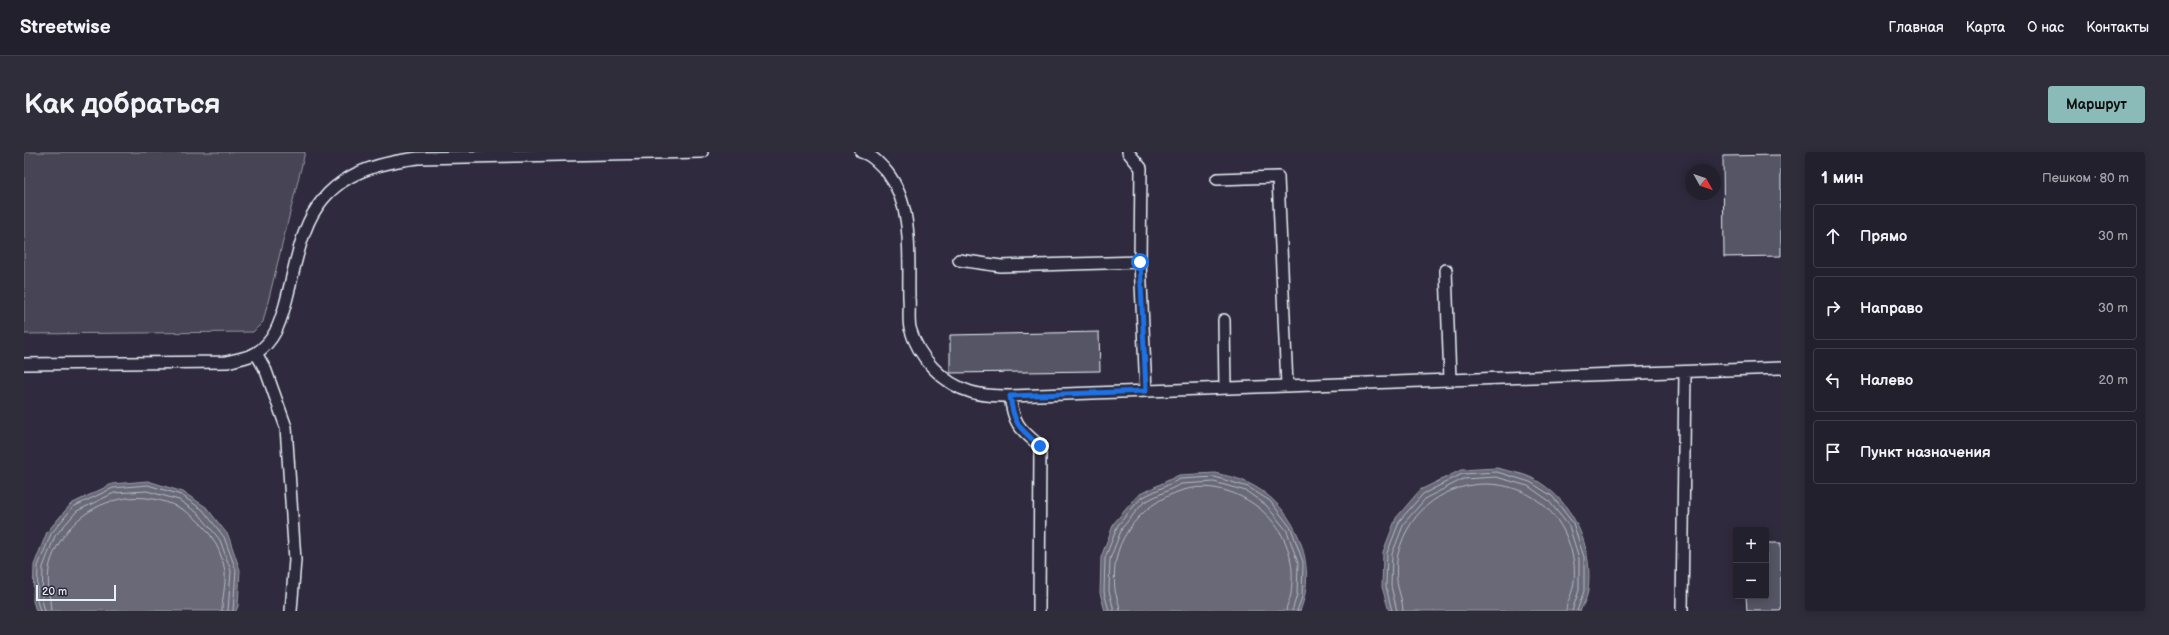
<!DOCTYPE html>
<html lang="ru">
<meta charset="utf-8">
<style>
body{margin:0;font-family:"Balsamiq Sans",sans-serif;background:#2f2d3a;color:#f1f3f6}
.controls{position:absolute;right:12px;bottom:12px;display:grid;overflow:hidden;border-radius:4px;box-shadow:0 2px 10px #0003}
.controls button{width:36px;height:36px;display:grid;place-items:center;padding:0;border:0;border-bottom:1px solid #403e4a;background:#23202e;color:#f1f3f6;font:20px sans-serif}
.compass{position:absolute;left:1661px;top:12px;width:36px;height:36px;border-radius:50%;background:#23202e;box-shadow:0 2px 10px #0003;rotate:130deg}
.scale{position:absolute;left:12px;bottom:10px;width:80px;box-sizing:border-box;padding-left:4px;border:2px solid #e8f1f8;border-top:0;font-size:11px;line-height:14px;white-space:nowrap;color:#e8f1f8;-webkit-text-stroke:3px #2f2a3d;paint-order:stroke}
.stop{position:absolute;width:12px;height:12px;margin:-9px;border:3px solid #1a73e8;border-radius:50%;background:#fff}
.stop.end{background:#1a73e8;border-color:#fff;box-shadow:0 1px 4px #0008}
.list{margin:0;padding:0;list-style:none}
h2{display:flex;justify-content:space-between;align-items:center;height:52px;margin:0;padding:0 16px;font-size:17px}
h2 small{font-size:13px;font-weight:400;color:#a3a3aa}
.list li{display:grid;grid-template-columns:26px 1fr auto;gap:12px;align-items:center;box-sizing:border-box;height:64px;margin:0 8px 8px;padding:0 8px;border:1px solid #403e4a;border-radius:4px}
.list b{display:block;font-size:15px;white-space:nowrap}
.list em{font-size:13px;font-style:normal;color:#a3a3aa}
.icon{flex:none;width:22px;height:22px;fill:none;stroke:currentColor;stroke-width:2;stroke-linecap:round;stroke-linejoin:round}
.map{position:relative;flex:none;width:1757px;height:459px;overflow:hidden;border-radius:4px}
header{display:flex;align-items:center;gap:24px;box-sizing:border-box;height:56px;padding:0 20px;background:#23202e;border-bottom:1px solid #403e4a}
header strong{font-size:19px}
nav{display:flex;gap:22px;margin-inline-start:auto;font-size:14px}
.intro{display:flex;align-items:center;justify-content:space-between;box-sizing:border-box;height:96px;padding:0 24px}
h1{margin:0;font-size:28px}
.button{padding:10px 18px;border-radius:4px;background:#8bbbb9;color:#111;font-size:14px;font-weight:700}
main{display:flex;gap:24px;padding:0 24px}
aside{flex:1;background:#23202e;border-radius:4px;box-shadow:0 2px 10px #0003}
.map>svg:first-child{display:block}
</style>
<header>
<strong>Streetwise</strong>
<nav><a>Главная</a><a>Карта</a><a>О нас</a><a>Контакты</a></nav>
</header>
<div class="intro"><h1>Как добраться</h1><a class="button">Маршрут</a></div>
<main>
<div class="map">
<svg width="1757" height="459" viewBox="0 0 1757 459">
<rect width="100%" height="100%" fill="#2f2a3d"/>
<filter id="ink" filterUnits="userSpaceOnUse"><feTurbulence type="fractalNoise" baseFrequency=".025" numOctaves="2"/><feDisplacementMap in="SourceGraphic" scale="8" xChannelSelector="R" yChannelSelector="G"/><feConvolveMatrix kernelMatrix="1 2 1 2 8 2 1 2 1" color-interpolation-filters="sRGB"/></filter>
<g filter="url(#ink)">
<!-- green -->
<path fill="#464455" stroke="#979aa6" d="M0,0H281L239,170L229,180L0,182Z"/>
<!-- water -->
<path fill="#696978" stroke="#9c9fab" d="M1473,316C1484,319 1498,321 1508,326C1549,347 1570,395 1564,439C1563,446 1559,453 1556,459H1365L1358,435L1359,400L1372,366L1396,338L1437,318Z
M1191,321C1202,324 1216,326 1226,332C1271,354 1295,412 1276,459H1081L1076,441L1077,405L1090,371L1114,343L1155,323Z
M124,329L159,340L182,355L204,383L216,418L214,454L212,459H12L9,449L10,413L23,380L47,352L88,332Z"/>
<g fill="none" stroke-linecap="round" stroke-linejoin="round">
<!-- shore -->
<path stroke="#b5bbc5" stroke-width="1" d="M16,459L13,449L14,414L27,382L49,355L89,336L124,333L157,343L179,358L200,385L212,418L209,459
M21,459L18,448L19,415L31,384L53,359L90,341L123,339L155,348L175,362L196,388L207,419L204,459
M27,459C26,445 23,431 25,417C27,403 36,388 45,377C94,320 189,344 201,420C202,433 198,446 198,459
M1085,459L1080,440L1081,406L1094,373L1117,346L1156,327L1191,325L1224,335L1246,349L1267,376L1279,410L1278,445L1273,459
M1090,459L1085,439L1086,407L1098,376L1120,350L1157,332L1190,330L1222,339L1242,353L1263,379L1274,411L1273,443L1268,459
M1096,459C1096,452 1092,445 1091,438C1090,429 1090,417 1092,408C1099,366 1148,329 1190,336C1228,342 1262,372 1267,411C1269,420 1268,433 1267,442C1266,448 1262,453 1262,459
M1368,459L1362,435L1363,401L1376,368L1399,342L1438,322L1473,320L1506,330L1528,344L1549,371L1560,405V439L1553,459
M1373,459L1367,434L1368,402L1380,371L1402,346L1439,327L1472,325L1504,334L1524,348L1545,374L1555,406V438L1548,459
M1379,459C1379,451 1376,443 1374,435C1372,427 1372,411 1374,402C1397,308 1530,308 1549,406C1551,414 1551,431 1548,439C1546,446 1542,452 1542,459"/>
</g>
<!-- building -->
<path fill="#575565" stroke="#e8f1f8" d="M1757,3V104L1700,105L1699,4Z
M1075,180L1076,219L926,221V183Z
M1742,391H1757V459H1723L1722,444H1742Z"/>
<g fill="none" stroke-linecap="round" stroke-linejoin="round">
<defs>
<path id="service" d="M837,0C847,2 856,12 863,20C890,55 884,104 885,146C886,155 884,167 886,176C894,205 919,232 947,240C959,244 974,244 986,244L1757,216
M1104,0L1117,16L1116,110L1122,239
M1193,27L1254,25L1263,234
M935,108L977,114L1116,110
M1422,118L1426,228
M1200,168L1201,236
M232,201L242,219L262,275L271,408L267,459
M0,212L203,210C212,207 224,206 232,201C250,190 256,171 261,153C268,128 272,102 281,79C300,27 343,12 394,6L678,0
M986,244C990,273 995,276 1016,294L1015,459
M1658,459L1661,220"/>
</defs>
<!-- service casing -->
<use href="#service" stroke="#e8f1f8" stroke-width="14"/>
<!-- service -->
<use href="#service" stroke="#2f2a3d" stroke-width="11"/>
</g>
</g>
<g fill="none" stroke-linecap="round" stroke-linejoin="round" filter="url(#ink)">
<!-- route -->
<path stroke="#1a73e8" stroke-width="5" d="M1016,294C995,276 990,273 986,244L1122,239L1116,110"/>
</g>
</svg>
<div class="controls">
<button>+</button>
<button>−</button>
</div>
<svg class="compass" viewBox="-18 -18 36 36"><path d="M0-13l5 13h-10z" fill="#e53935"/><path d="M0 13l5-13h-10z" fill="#a3a3aa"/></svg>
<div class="scale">20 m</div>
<div class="stop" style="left:1116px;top:110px"></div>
<div class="stop end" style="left:1016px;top:294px"></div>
</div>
<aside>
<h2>1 мин<small>Пешком · 80 m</small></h2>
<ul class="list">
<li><svg class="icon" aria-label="ahead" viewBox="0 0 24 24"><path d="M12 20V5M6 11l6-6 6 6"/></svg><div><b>Прямо</b></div><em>30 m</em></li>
<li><svg class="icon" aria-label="right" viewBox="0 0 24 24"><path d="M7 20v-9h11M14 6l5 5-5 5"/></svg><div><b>Направо</b></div><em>30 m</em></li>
<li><svg class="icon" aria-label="left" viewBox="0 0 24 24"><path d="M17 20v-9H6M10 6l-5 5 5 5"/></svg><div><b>Налево</b></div><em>20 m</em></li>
<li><svg class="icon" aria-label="arrive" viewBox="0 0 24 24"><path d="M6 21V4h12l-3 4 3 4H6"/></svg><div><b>Пункт назначения</b></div></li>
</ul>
</aside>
</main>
